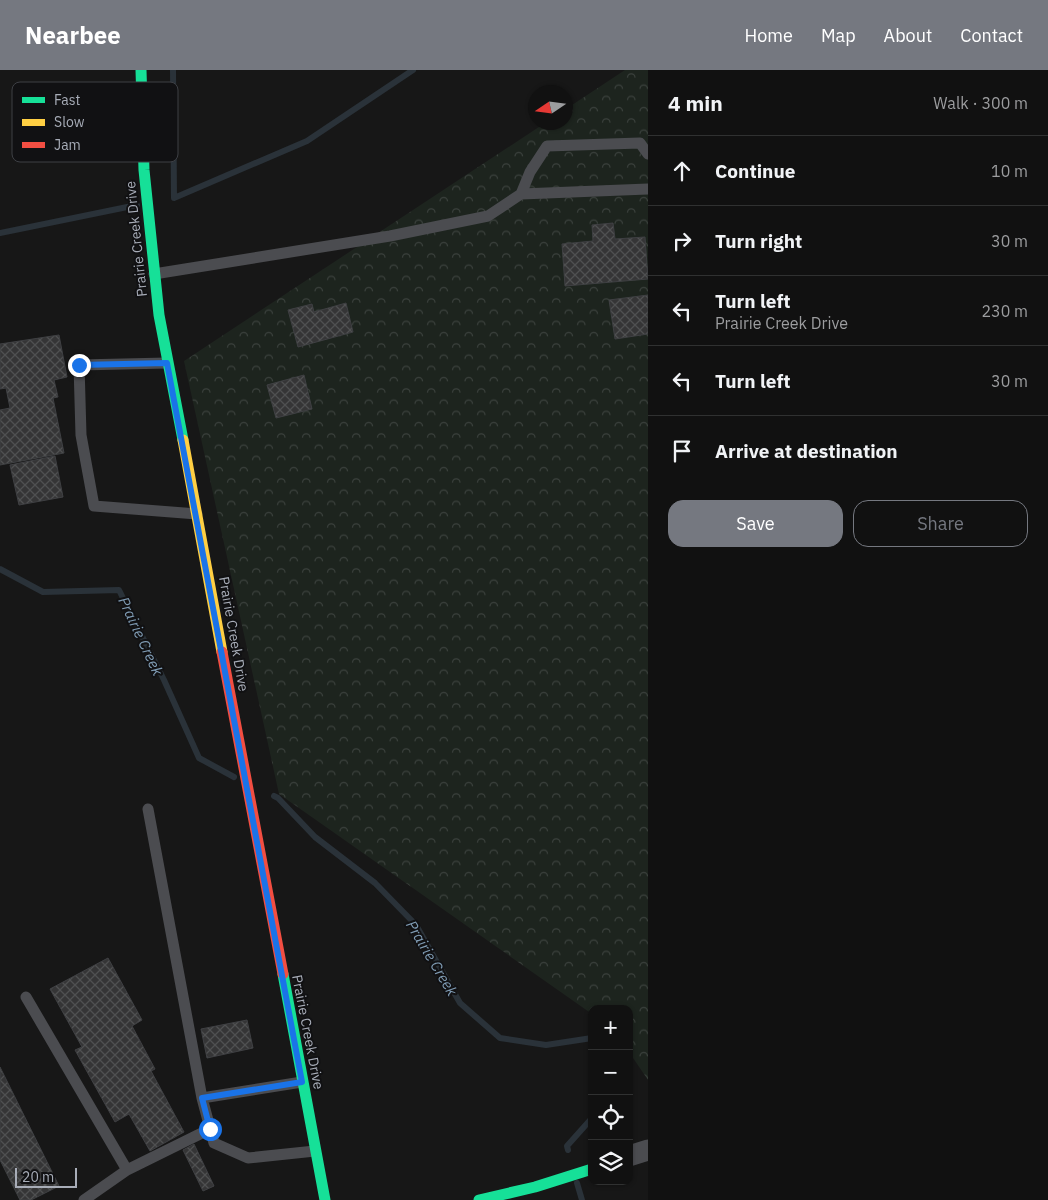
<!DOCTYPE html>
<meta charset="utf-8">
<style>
body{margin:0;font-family:"IBM Plex Sans",sans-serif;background:#1a1a1a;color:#f1f3f6}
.controls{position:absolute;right:15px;bottom:15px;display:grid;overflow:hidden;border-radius:10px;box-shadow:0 1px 4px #0004}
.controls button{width:45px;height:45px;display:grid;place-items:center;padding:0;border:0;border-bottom:1px solid #303131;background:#111;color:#f1f3f6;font:25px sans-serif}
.compass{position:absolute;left:528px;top:15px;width:45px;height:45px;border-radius:50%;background:#111;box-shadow:0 1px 4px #0004;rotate:257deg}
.scale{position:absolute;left:15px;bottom:12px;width:62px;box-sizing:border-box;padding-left:5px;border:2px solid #a8adb8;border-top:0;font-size:14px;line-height:18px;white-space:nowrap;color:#a8adb8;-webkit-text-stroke:4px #111113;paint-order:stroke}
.stop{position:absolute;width:15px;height:15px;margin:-11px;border:4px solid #1a73e8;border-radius:50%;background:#fff}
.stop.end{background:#1a73e8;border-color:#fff;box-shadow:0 1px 5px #0008}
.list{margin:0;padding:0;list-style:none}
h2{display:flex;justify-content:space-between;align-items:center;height:65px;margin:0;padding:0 20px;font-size:21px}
h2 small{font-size:16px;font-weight:400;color:#9c9d9f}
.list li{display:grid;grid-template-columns:32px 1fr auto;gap:15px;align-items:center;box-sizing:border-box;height:70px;padding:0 20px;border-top:1px solid #303131}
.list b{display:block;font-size:19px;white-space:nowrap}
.list p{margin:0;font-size:16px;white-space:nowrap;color:#9c9d9f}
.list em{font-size:16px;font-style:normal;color:#9c9d9f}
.actions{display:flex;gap:10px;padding:15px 20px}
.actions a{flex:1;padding:11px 0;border:1px solid #757880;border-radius:15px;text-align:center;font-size:18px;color:#757880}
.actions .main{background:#757880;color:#fff}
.icon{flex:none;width:28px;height:28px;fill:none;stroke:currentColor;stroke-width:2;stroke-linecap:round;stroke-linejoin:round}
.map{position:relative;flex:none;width:648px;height:1130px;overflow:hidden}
header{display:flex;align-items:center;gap:30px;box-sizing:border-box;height:70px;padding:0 25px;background:#757880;color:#fff}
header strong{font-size:24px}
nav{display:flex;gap:28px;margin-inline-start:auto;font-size:18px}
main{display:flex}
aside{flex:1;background:#111}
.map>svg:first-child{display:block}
</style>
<header>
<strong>Nearbee</strong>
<nav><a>Home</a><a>Map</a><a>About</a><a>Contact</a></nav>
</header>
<main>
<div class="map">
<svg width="648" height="1130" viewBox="0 0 648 1130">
<defs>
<pattern id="forest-crowns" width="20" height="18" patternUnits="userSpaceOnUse" patternTransform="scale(1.25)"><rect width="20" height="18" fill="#1d241e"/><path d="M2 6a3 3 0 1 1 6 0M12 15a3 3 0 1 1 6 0" fill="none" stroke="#3b413d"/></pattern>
<pattern id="building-cross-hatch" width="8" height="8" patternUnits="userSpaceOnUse" patternTransform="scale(1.25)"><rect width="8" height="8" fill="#353536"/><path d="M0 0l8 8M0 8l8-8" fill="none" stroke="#4f5051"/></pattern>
</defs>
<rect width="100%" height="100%" fill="#171717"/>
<!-- forest -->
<path fill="url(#forest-crowns)" d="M625,0H648V1010L629,982V939H592V944L279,724L184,291L545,53L566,52V39Z"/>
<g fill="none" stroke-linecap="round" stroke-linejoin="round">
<!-- stream -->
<path stroke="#2a3239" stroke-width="6" d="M173,0L174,128L307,71L413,0
M0,163L137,135
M0,499L43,522L119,520L164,610L199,688L234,707
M274,726L278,728L315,767L375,813L416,855L460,933L500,968L546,975L592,968
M629,987V1004
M568,1080L567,1076L592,1048
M577,1113L582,1130"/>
</g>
<!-- building -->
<path fill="url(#building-cross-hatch)" stroke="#3f4043" d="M613,153L615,169L645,167L648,209L565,216L562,174L593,171L592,155Z
M648,225V264L615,269L609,230Z
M346,233L353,262L298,277L288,240L312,234L314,242Z
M59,265L67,307L54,310L58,327L53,328L64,383L0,395V340L10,338L6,318L0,319V274Z
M304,305L312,339L276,348L267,315Z
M55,386L63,427L19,435L10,395Z
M108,888L142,950L132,956L155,999L151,1001L184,1062L150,1081L129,1044L115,1052L75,980L82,977L50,919Z
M247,950L253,978L207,988L201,959Z
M0,997L59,1116L31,1130H20L0,1090Z
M194,1074L214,1116L203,1121L183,1080Z"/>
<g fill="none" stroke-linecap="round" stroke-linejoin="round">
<!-- lane -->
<path stroke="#4b4c50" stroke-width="11" d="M521,124L530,102L547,76L640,73L648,84
M154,204L390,166L488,146L521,124L648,119
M167,293L79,295L81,365L94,436L197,444
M148,739L202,1028
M26,927L127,1100
M302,1012L202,1028L214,1073L248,1088L315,1081
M84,1130L127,1100L210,1059"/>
<!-- street -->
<path stroke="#4b4c50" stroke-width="21" d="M629,1086L648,1080"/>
<!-- fast -->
<path stroke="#16e098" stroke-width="11" d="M141,0L144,100L159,245L183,370
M283,904L325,1130
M479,1130L535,1117L592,1099"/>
<!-- slow -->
<path stroke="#ffcf43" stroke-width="11" d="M183,370L222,582"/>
<!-- jam -->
<path stroke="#f24e42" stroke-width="11" d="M222,582L283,904"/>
</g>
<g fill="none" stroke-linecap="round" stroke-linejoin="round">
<!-- route -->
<path stroke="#1a73e8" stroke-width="6" d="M79,295L167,293L302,1012L202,1028L210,1059"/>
</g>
<g text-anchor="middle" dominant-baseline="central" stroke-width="4" stroke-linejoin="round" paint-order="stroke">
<!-- street labels -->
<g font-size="14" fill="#a8adb8" stroke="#111113">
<text transform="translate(136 169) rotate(-96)">Prairie Creek Drive</text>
<text transform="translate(234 564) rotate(80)">Prairie Creek Drive</text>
<text transform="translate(308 962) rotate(79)">Prairie Creek Drive</text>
</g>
<!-- water labels -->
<g font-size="15" font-style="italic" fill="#7f9bb3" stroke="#111113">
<text transform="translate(141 566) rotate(65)">Prairie Creek</text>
<text transform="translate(432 888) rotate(59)">Prairie Creek</text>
</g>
</g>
<!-- legend -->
<rect x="12" y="12" width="166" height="80" rx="8" fill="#111113" stroke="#3e4045" stroke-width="1"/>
<rect x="22" y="27" width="23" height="6" fill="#16e098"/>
<rect x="22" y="49" width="23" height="7" fill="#ffcf43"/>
<rect x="22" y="72" width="23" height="6" fill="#f24e42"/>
<g font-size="14" fill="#a8adb8">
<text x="54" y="35">Fast</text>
<text x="54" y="57">Slow</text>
<text x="54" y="80">Jam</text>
</g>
</svg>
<div class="controls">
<button>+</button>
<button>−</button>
<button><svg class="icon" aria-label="locate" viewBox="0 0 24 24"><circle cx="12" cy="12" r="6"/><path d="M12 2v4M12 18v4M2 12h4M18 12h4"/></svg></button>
<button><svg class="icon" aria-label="layers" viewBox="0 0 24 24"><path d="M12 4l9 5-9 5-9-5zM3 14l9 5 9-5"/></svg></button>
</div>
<svg class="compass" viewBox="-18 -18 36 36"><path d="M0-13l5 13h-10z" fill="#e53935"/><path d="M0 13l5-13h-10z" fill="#9c9d9f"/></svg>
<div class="scale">20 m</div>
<div class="stop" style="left:210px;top:1059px"></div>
<div class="stop end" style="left:79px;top:295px"></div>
</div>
<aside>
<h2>4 min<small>Walk · 300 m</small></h2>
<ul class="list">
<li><svg class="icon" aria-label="ahead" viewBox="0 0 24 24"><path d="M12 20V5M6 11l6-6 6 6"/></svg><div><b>Continue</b></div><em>10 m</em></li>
<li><svg class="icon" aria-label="right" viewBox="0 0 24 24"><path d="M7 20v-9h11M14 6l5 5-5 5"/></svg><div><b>Turn right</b></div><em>30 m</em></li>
<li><svg class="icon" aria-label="left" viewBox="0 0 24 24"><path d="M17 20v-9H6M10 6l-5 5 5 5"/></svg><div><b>Turn left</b><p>Prairie Creek Drive</p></div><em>230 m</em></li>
<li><svg class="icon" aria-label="left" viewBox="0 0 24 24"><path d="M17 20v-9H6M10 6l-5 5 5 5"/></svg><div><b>Turn left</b></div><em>30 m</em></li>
<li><svg class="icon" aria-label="arrive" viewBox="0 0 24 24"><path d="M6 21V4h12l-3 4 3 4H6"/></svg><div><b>Arrive at destination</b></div></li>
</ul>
<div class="actions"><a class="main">Save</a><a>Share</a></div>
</aside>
</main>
